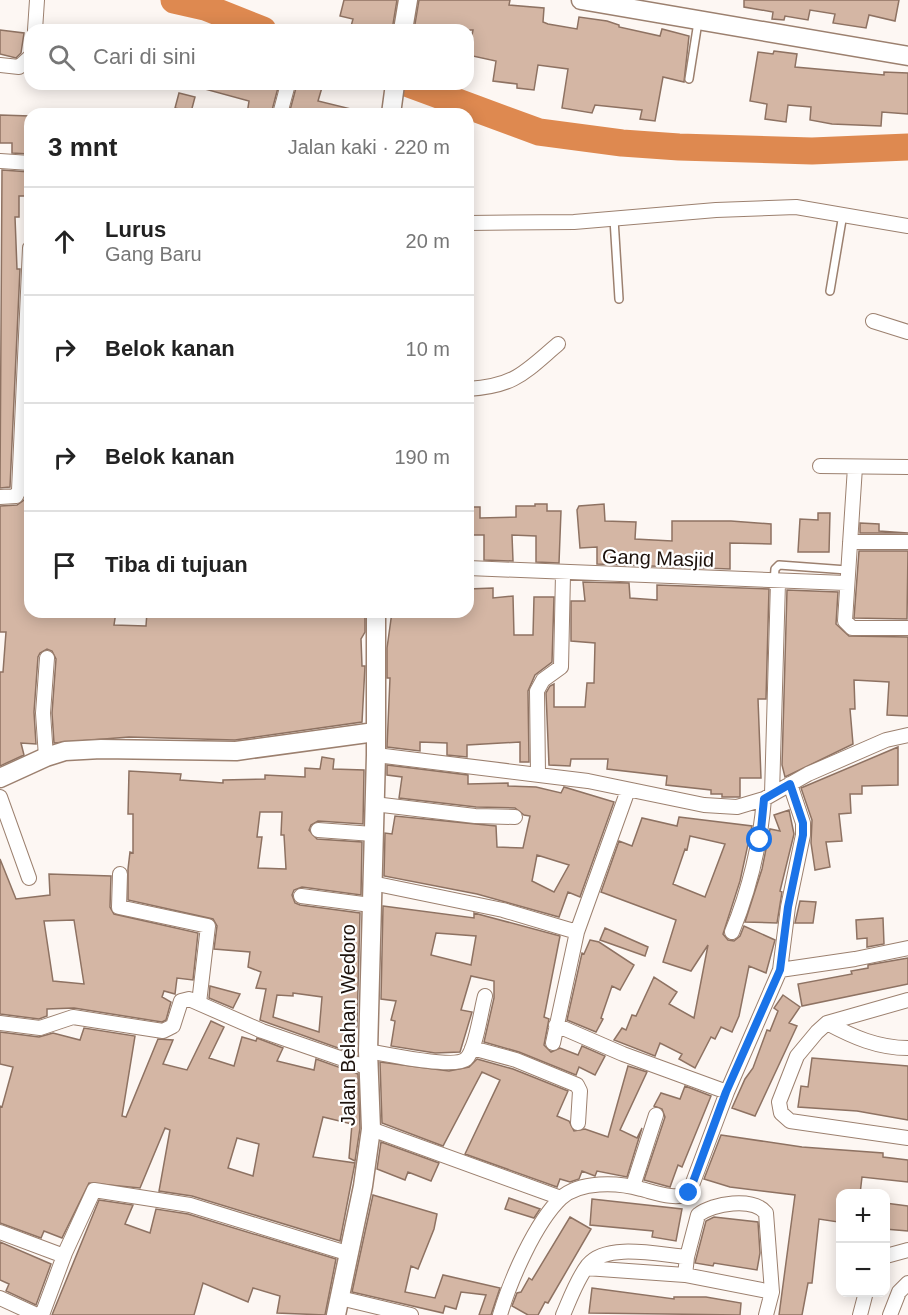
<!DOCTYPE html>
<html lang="id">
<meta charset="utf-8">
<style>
body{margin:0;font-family:Helvetica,sans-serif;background:#f2f2f2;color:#222}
.controls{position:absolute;right:18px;bottom:18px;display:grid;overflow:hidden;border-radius:12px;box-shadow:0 3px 15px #0003}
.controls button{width:54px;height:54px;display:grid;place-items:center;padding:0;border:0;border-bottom:2px solid #e0e0e0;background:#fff;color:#222;font:30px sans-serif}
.stop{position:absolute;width:18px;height:18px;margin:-14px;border:4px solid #1a73e8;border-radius:50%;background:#fff}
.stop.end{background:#1a73e8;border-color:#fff;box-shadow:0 2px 6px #0008}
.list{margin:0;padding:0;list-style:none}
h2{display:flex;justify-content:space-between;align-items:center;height:78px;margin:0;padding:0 24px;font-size:26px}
h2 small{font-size:20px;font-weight:400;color:#767676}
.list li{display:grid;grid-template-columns:39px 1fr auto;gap:18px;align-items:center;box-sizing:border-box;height:108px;padding:0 24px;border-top:2px solid #e0e0e0}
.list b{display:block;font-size:22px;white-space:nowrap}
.list p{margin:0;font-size:20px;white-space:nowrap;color:#767676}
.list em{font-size:20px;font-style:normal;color:#767676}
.icon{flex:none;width:33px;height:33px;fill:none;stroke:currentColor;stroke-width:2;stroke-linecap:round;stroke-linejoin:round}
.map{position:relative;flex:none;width:908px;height:1315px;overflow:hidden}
.search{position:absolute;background:#fff;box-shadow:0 3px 15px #0003;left:24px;top:24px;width:450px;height:66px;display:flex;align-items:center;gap:15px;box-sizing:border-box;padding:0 21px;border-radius:18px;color:#767676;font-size:22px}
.panel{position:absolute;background:#fff;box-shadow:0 3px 15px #0003;left:24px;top:108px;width:450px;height:510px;border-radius:18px}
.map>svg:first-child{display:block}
</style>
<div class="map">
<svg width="908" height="1315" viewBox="0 0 908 1315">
<rect width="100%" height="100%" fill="#fdf7f3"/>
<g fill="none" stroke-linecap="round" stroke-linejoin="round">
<!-- river -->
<path stroke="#de8950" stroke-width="27" d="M174,0L205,7L263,30
M409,84L539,132L622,143L679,147L812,151L908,147"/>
</g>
<!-- building -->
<path fill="#d4b6a4" stroke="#8e7262" stroke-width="1.5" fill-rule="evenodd" d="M344,0H397L392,30H350L353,19L340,16Z
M419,0H510L509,5L544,8L543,22L548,24L577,29L579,17L607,21L619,25V27L660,36L662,29L689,36L684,82L663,77L655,121L640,119L642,110L595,105L592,113L562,108L568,69L538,65L534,90L517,88V84L493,81L496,61L468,55L473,30H414Z
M744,0H899L895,21L869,15L866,28L833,23L835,14L810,10L808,20L785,16L784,20L772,19L773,12L744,7Z
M0,30L24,33L21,53L16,58L0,54Z
M774,51L797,54L795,67L884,75V72L908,73V114L882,112L881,126L832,124L810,120L811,107L788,105L786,122L765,119L767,104L750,101L758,52L773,54Z
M201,84H279L271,114H247L249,101L201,88Z
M297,84H323L318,101L351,109L350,114H289Z
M179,93L195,97L191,112L175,108Z
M0,115L30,116L29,154L12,153V143H0Z
M2,170L30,172V196H19V217H15L17,269H20L10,487L0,488Z
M30,446V612H116L114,625L146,626L147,612L187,614V612H365V632L361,639L362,666H365L362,722L235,740L129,737L54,743L52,713L56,659L52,651L47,649L40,653L38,657L34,712L36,744L21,743L24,755L0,766V672H3L6,632H0V506L17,505L24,500L28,490Z
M535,504H547V511H561L559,563L536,562V536L512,535L513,561L484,560V535H468V507H480V518L516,517V506H535Z
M604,504L605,521L636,522L635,539L672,541V521H731L771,524V544L730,543V569L597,564V547L580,548L577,510L579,506Z
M818,513H830L829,552H798L800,519L818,520Z
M860,523L879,524V531L908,533H860Z
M859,551H908L907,619L854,618Z
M583,582L629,583L630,598L657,600V585L769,589L766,699H758L761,778H740V797H722V794H711V790L666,785L667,776L607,769L608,759H571L570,766L549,765L546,693L550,686L554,684V707H585L587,683H594L595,643L571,641V601H585Z
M493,588V598L513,596L514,635H533L534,597H554L552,662L535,675L528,691L529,762H520V742L467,745V757L447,755V743L420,742V751L387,747L390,678H387V648L392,612H468V589Z
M787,590L838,592L836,624L849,636L908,637V716L887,715L889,682L854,680L855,709H850L853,744L785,777L782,765Z
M898,747V785L862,786V794H850L851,813L839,814L842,841L826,842L830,867L815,870L811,843L812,820L801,788Z
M322,757L334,759L333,769L364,770L363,824L318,821L311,825L309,830L317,839L362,842L361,895L302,887L294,890L292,895L295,903L300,905L360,913L357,1026L352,1053L260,1020L266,989L256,988L261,972L248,967L250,952L214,949L217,926L213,919L128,900V869L130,852L133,853V814H128L129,771L181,774L180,780L223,783V780L265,779V775L305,777V768L320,769ZM260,812H282L281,835H284L286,869L258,868L262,837H257ZM293,993L322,997L319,1032L273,1017L277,995L293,996Z
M387,765L468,775V784L508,783V786L536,787L561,793L564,787L614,802L580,897L568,892L559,917L477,894L384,876L385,833L392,834L395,816L496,826L497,847L523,848L530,816L524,815L515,808L476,807L399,798L402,777L387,775ZM537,855L569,865L554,892L532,881Z
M789,810L794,834L780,891L782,892L777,923L745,922L762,869L770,829L780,831L774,815Z
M679,817L752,826L740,881L723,934L728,940L734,941L740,936L744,926L775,940L766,973L749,966L739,1016L732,1032L721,1027L715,1039L711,1037L695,1068L679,1059L682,1054L660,1043L655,1056L614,1040L622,1028L626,1030L632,1015L636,1016L654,977L677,992L669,1004L694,1018L708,945L691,971L663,962L676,920L601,892L619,841L632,846L642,818L677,826ZM690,836L725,844L705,897L673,884L685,849L687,850Z
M0,859L16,899L50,895L49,874L111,876L110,907L114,914L198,933L193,980L177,978L175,994L164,991L162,997L171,1002L166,1020L162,1022L74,1008L47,1009V1016L39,1019L0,1014ZM74,920L84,984L53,981L44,921Z
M800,901L816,902L813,923H795Z
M383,906L474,918V913L560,936L544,1017L549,1019L544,1045L551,1052L560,1048L578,1055L582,1046L605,1056L595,1075L579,1067L576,1075L519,1052L484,1042L494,998V981L471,976L461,1010L472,1012L460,1052L435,1053L391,1046L395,1021L391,1020L396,1001L381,999ZM436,933L476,936L471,965L431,955Z
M883,918L884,944L867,947V938L857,939L856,920Z
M605,928L648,947L645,956L600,940Z
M590,940L599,942L634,965L620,990L612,986L601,1018L603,1019L596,1032L567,1020L582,953L584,954Z
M908,958V984L802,1006L798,984L852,974L851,971L868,968V965Z
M210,986L240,994L233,1008L209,998Z
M783,995L800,1007L789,1023L797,1026L755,1116L732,1108L745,1079L753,1068L767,1030L770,1031L778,1011L774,1008Z
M211,1021L224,1027L209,1058L234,1066L242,1037L256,1041L257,1038L283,1048L277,1061L314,1070L316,1059L358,1074L360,1128L355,1161L349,1158L352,1124L323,1117L313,1157L355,1163L340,1241L192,1196L159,1191L170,1130L165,1128L140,1188L89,1183L62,1238L44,1231L41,1238L0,1223V1106L2,1107L13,1067L0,1064V1032L39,1037L53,1033L80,1040L84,1028L135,1036L122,1116L126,1117L158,1039L173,1040L163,1064L187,1070ZM237,1138L259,1144L253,1176L228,1168Z
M812,1058L908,1066V1120L857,1111L798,1107L801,1086L808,1087Z
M477,1059L513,1069L568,1091L557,1116L569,1121L574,1131L585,1129L608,1137L628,1066L647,1072L620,1130L637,1138L642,1128L627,1177L597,1171L595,1176L582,1171L579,1179L570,1182L560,1179L557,1187L465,1154L500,1080L482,1072L443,1146L382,1123L380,1062L449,1071L469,1067Z
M685,1086L711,1096L682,1167L678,1165L670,1187L644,1180L665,1117L662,1109L654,1106L661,1093L680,1099Z
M721,1135L802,1147L883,1153V1157L908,1160V1182L862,1177L860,1194H840L838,1222L819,1219L812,1283H808L802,1315H779L795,1195L730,1187L704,1179Z
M381,1142L439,1163L431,1181L408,1172L405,1180L377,1169Z
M373,1195L437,1214L434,1229L418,1269L411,1266L405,1292L435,1298L443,1275L500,1288L491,1315H479L486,1295L461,1292L456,1309L445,1306L443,1313L352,1292Z
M509,1198L540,1209L534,1218L505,1209Z
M592,1199L682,1209L676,1241L652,1237L653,1231L590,1225Z
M99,1200L133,1205L125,1224L150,1233L156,1209L188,1214L336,1259L325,1315L277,1313L280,1296L253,1288L248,1302L203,1283L194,1315H52Z
M885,1203L908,1206V1231L885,1229Z
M570,1217L591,1229L548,1303L545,1302L538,1315H528L512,1306L517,1293L521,1292L529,1278L532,1280Z
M714,1217L758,1222L760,1253L757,1270L714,1263L713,1266L695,1263L706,1221Z
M0,1242L51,1264L36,1305L6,1291L9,1284L0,1280Z
M592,1288L674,1299V1297H706L741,1303L740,1315L589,1313Z"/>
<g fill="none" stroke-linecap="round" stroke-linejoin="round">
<defs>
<path id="lane" d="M689,79L698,22
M614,219L619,299
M830,291L843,214
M774,582L775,569L779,565L847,570"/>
<path id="street" d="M35,30L37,0
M0,65L19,67L30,57
M280,114L288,84
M0,161L30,163
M468,223L574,222L716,210L796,207L908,226
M873,321L908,332
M468,389C515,386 524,373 558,344
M820,466L908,467
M855,467L845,621L852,628H908
M0,497L16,496L19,490L30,248
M850,542H908
M468,568L846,583
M376,755L588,781L704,805L737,807L764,799L808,774L886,740L908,735
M46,757L43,713L47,658
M538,774L537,691L543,680L561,667L563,574
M772,794L778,582
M0,797L29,878
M374,804L475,816L515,817
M318,830L373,834
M120,874L119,907L208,926L199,1003
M372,883L503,910L577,932
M301,896L371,905
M732,932C750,888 760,847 764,799
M780,970L855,959L908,948
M908,1000L827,1023L817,1032L797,1056L779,1102L781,1113L790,1121L908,1138
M0,1023L40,1028L73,1017L163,1031L173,1026L181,1001L189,999L262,1031L369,1068
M827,1023C853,1037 878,1048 908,1048
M556,1025L623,1054L727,1092
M553,1043L577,932L628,790
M472,1048L516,1060L577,1085L580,1091L578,1123
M368,1051C385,1054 455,1069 466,1059C476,1050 481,1010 485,996
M371,1129L561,1198
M633,1186L656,1115
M0,1232L64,1256
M886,1256L908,1250
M586,1268L685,1275L772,1292
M685,1275L687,1257L698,1215C713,1203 753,1197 766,1213L772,1292L766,1315
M0,1298L37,1315
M340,1298L411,1315
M42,1315L65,1253L94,1190L190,1205L350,1254
M500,1315C510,1281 535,1223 561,1198C580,1181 617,1182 641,1189C654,1192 677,1201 689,1193L727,1092L780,970L788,907L803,835V823L790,784
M563,1315C570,1299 577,1279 588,1265C607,1242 660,1255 687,1257
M860,1315L866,1292
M890,1315L899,1292L908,1283"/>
<path id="secondary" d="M581,0L908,56
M403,30L408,0
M391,114L395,84
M0,778L46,757L65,751L101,749L236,751L375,732
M336,1315L363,1186L371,1129L368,1051L376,755V612"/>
</defs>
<!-- lane casing -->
<use href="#lane" stroke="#9c806f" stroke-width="10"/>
<!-- street casing -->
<use href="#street" stroke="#9c806f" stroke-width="16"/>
<!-- secondary casing -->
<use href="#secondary" stroke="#9c806f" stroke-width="21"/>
<!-- lane -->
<use href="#lane" stroke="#fff" stroke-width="7"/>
<!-- street -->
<use href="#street" stroke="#fff" stroke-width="14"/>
<!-- secondary -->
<use href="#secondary" stroke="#fff" stroke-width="18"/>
</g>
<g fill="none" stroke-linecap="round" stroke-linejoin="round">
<!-- route -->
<path stroke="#1a73e8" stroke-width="8" d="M689,1193L726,1092L780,970L788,907L803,835V823L790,784L764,799L760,840"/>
</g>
<g text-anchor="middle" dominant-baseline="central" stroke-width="4.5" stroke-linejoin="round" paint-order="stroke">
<!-- street labels -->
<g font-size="20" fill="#1d120c" stroke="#fff">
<text transform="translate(658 558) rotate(2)">Gang Masjid</text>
<text transform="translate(348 1025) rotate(-90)">Jalan Belahan Wedoro</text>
</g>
</g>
</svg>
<div class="controls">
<button>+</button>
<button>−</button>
</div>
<div class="stop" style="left:760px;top:840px"></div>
<div class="stop end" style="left:689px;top:1193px"></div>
<div class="search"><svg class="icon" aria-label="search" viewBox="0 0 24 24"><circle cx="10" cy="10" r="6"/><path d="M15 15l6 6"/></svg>Cari di sini</div>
<section class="panel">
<h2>3 mnt<small>Jalan kaki · 220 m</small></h2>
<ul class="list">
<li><svg class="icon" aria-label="ahead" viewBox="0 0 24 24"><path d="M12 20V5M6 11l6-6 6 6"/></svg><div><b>Lurus</b><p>Gang Baru</p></div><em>20 m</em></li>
<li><svg class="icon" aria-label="right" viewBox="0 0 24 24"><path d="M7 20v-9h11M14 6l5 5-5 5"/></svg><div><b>Belok kanan</b></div><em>10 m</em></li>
<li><svg class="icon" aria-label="right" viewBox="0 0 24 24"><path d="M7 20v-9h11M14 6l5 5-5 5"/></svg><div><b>Belok kanan</b></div><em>190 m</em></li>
<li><svg class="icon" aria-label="arrive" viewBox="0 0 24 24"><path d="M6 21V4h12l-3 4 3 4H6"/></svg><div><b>Tiba di tujuan</b></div></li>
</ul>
</section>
</div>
